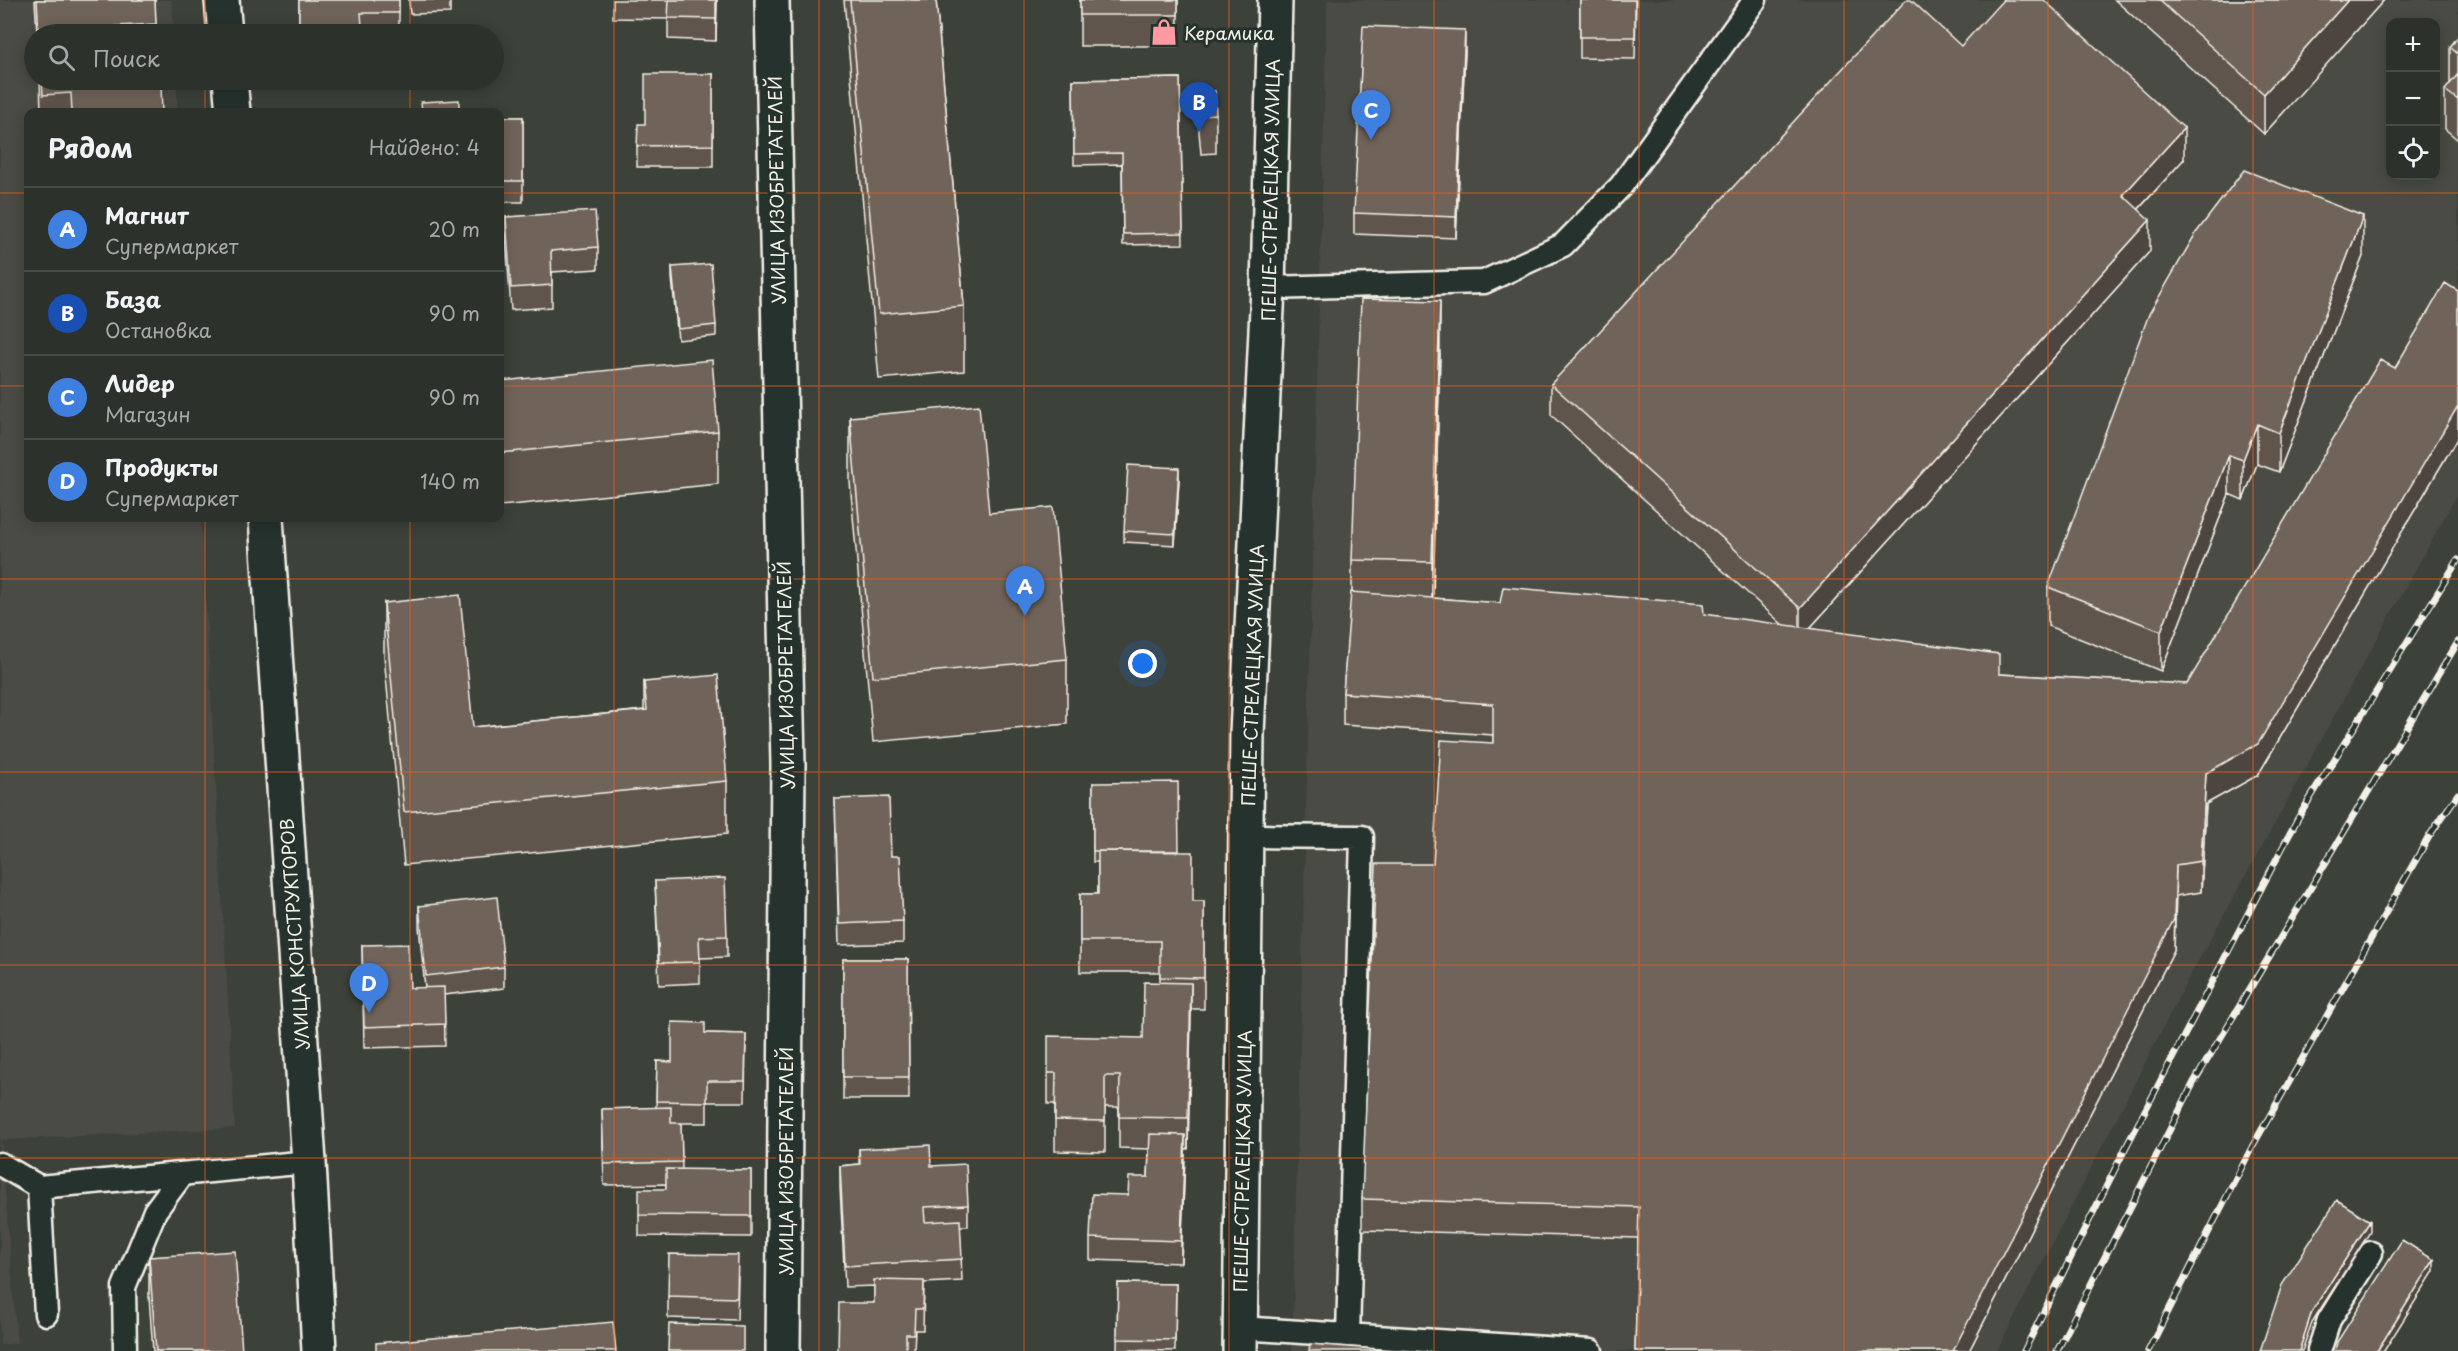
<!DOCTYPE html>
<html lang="ru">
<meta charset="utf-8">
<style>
body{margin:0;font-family:"Playpen Sans",sans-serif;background:#353934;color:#f1f3f6}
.controls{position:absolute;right:18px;top:18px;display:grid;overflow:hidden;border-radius:12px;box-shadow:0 3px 15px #0003}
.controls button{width:54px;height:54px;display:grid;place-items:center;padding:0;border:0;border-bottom:2px solid #484c48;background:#2d312c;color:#f1f3f6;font:30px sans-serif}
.you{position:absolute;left:1143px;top:664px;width:21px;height:21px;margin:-15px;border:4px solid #fff;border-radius:50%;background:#1a73e8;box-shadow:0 0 0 9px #1a73e833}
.badge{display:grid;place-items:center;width:39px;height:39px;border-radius:50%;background:#ff9aa2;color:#fff;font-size:20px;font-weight:700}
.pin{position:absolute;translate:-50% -50px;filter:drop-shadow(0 2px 3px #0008)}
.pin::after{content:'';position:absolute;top:32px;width:21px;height:18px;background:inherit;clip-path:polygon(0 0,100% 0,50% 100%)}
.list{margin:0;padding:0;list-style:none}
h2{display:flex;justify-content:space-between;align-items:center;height:78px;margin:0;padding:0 24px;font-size:26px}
h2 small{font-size:20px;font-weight:400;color:#a7a9a9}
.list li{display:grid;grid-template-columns:39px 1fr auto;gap:18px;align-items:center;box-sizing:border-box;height:84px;padding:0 24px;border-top:2px solid #484c48}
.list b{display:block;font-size:22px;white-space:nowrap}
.list p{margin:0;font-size:20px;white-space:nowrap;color:#a7a9a9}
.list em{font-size:20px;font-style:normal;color:#a7a9a9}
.icon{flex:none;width:33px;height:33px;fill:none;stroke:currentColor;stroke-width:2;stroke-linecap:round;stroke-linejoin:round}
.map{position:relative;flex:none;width:2458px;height:1351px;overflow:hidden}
.search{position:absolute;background:#2d312c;box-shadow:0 3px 15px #0003;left:24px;top:24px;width:480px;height:66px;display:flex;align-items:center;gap:15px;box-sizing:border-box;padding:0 21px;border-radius:33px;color:#a7a9a9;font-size:22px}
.panel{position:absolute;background:#2d312c;box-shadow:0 3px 15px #0003;left:24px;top:108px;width:480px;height:414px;border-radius:12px}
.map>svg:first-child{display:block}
</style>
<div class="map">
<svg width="2458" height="1351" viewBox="0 0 2458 1351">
<rect width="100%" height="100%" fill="#3c413a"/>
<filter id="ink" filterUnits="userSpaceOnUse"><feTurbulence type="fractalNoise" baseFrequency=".0167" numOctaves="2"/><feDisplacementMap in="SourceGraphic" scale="12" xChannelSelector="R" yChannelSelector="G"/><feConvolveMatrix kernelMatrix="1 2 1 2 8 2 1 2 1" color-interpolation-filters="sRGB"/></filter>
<g filter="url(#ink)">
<!-- built -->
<path fill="#4b4b44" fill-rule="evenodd" d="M0,0H172L174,34H34V80H176L178,112H28V518H201L235,1128L1,1140L17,1343L0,1345Z
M1327,0H2458V493L2186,983L1997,1351H1292ZM2390,22H2436V176H2390Z"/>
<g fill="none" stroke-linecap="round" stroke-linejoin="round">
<defs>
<path id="service" d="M1268,288L1484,282L1563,245L1621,186L1755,0
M1246,836L1362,837L1348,1335
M0,1164L39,1187L309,1162
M39,1187L46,1314
M1240,1328L1591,1351
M125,1351L124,1287L155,1211L181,1176
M2319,1351L2329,1320L2371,1253"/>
<path id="minor" d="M222,0L225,34
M772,0L788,765L783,1351
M230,80L233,112
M266,518L309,1162L319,1351"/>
<path id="tertiary" d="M1240,1351L1247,734L1268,288L1275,0"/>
</defs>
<!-- service casing -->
<use href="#service" stroke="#f4f1e8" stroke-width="27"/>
<!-- minor casing -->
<use href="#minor" stroke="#f4f1e8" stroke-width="38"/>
<!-- tertiary casing -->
<use href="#tertiary" stroke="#f4f1e8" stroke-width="38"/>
<!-- service -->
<use href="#service" stroke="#26332d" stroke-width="22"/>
<!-- minor -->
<use href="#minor" stroke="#26332d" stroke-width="33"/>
<!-- tertiary -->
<use href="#tertiary" stroke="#26332d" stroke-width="33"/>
<defs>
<path id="rail" d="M2024,1351L2127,1145L2298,818L2458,560
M2057,1351L2194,1082L2458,642
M2148,1351L2252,1147L2430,835L2458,794"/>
</defs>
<!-- rail casing -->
<use href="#rail" stroke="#f4f1e8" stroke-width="7"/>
<!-- rail -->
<use href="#rail" stroke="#26332d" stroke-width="4.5" stroke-dasharray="14" stroke-linecap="butt"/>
</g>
<!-- wall -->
<path fill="#5f554d" stroke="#f4f1e8" stroke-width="1.5" d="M35,0H155L156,34H37Z
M299,0H399V34H299Z
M409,0H450V13L410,14Z
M613,0H717L716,41L668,39V19L613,18Z
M844,0H936L964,306V371L879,379Z
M1080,0H1178V46H1080Z
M1580,0H1636L1635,59L1580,58Z
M2115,0H2384L2264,134Z
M2458,37V140L2445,129V90L2450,85V47Z
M1961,46L2184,159L2138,210L2150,251L1810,628L1999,674L2187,684L2395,368L2458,291V437L2258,775L2206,804L2201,892L2176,896L2174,950L1969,1351H1635L1638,1238L1362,1230V1199L1433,864L1493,743V735L1343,725V693L1352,592V560L1440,354L1433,598L1783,625L1551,415V384Z
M1465,51L1456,238L1354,234V213Z
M713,74V167H637V146L645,124Z
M1180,78L1183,244L1123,245L1122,164L1074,165L1073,80Z
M40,80H118L119,87L162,112H41Z
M1199,92L1216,114V153L1201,154L1199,132Z
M500,117H523V202H500Z
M506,217L598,247V269L552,272V307L511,310L506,239Z
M2363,256L2279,472L2257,464L2243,500L2229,494L2161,671L2048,626V587Z
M672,267L716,325V336L678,340L672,278Z
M500,381L718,431V484L500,506Z
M850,417L989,513L1067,659V724L873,742L850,482Z
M1179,479L1175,545L1124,542V531Z
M384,603L473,727L644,710V682L727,781V834L404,865L384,656Z
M1093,783L1179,852L1193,901H1204V1009H1191L1188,1149H1185L1181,1263L1090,1260V1238L1128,1195L1148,1177L1149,1149L1119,1148V1107H1105V1152L1055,1151V1104H1048V1073L1143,1038L1160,982V972H1080V894H1098V862H1093Z
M835,799L891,856L903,921V943L839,945Z
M655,881L727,936V957L700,958V983L659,985Z
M419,906L504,967V988L444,995L445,1046L364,1048L362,945L410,988H425L419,927Z
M843,959H908L909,1099H843Z
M705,1033L746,1034L745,1102H707V1123H681L682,1170H751V1237L639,1236V1215L666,1189V1184L604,1185L602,1109L656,1108L657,1061L672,1062Z
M859,1149L931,1166L968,1205V1226H960L962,1281L924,1283L923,1330H915L914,1351H838L874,1303V1286L845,1287L840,1187V1166L859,1164Z
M149,1257L242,1351H153L149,1297Z
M738,1277L737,1320L668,1318V1296Z
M1118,1283L1176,1284L1175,1351L1117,1350Z"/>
<!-- shaded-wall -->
<path fill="#4e453f" stroke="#f4f1e8" stroke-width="1.5" d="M716,0H717L716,41Z
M2348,0H2384L2264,134V94Z
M1465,30V51L1456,238V217Z
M2184,128V159L2123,226V195Z
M2363,216V256L2279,472V433Z
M2150,220V251L1800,639V608Z
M1440,301V354L1432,615V562Z
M2458,406V437L2258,775L2206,804L2201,892V861L2206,773Z
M2257,424V464L2243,500V460Z
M2229,455V494L2161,671V631Z
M1179,468V479L1175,545V534Z
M2176,865L2174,950L1969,1351H1953Z
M1191,983V1014L1188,1149V1118Z
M1185,1135V1156L1181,1263V1241Z
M2370,1221V1232L2312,1322L2302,1351H2299L2312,1311Z
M2434,1260V1271L2384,1351H2377Z"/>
<!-- building -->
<path fill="#6f635a" stroke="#f4f1e8" stroke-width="1.5" d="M37,0H155L156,24L116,26V34H39Z
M299,0H399V13H361L362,26L299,28Z
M669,0H716V19L668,18Z
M850,0H936L964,306L879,314Z
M1080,0H1178V15H1080Z
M1580,0H1635V37H1580Z
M1906,0H1911L1961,46L2003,0H2044L2184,128L2123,195L2150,220L1800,608L1551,384Z
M2159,0H2348L2264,94Z
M1363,26L1465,30L1456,217L1354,213Z
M2458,37V54L2450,47Z
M645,74H713V145L637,146L638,124H645Z
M2458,74V100L2445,90Z
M1180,78L1183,233L1123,234L1122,153L1074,154L1073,80Z
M42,80H118L119,87L161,85L162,112H72L71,93L43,95Z
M1215,91L1216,114L1201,115L1199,92Z
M459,100V112H422L421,102Z
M500,117H523V181H500Z
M2244,170L2363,216L2279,433L2257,424L2243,460L2229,455L2161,631L2048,587L2149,314L2196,233Z
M595,211L598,247L551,251L552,285L511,288L506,217Z
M711,264L716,325L678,329L672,267Z
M2445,283L2458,291V406L2258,744L2206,773L2201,861L2176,865L2174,919L1953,1351H1635L1639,1207L1362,1199L1376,864H1433L1441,740L1493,743V704L1343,693L1351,592L1500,603L1503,587L1703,604L1704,614L1999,654V674L2187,684L2380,360L2395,368Z
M1361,299L1440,301L1432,562L1352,560Z
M712,360L718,431L500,453V381Z
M979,405L989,513L1053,507L1067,659L873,677L850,417Z
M1128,465L1179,468L1175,534L1124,531Z
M460,595L473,727L647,710L644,682L718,675L727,781L404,812L384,603Z
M1178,782L1179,851H1093V783Z
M889,797L891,856H900L903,921L839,924L835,799Z
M1098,851L1193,852V901H1204V978L1160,977V941H1080V894H1098Z
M725,878L727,936L699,937L700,962L659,963L655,881Z
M497,897L504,967L426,976L419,906Z
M408,944L410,988L444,987L445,1024L364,1027L362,945Z
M843,959H908L909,1077H843Z
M1144,982L1191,983L1188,1118L1119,1117L1120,1076H1105V1121L1055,1120L1056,1073H1048V1036L1143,1038Z
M672,1022L705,1023V1033L746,1034L745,1081H707V1102L656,1101L657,1061L672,1062Z
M671,1107V1123H681L682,1162L604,1164L602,1109Z
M1150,1134L1185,1135L1181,1241L1090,1238L1092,1194L1128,1195L1129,1177H1148Z
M930,1145L931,1166L966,1164L968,1205L924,1207L925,1222L960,1220L962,1259L845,1266L840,1166L860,1164L859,1149Z
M666,1169L751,1170V1216L639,1215V1189H666Z
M2337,1200L2370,1221L2312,1311L2299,1351H2260L2282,1285Z
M2402,1240L2434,1260L2377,1351H2335L2337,1342Z
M235,1251L242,1351H156L149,1257Z
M669,1254L738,1255L737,1298L668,1296Z
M874,1280L924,1281L923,1309H915L914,1334H906V1351H838L839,1303H874Z
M1118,1283L1176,1284L1175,1340L1117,1339Z
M613,1322L616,1351H376V1343Z
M669,1324L743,1326V1351H668Z
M1310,1344L1399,1351H1309Z"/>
</g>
<!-- grid -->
<path fill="none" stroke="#e96117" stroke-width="1.5" stroke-opacity="0.55" d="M205,0V34M410,0V34M614,0V1351M819,0V1351M1024,0V1351M1229,0V1351M1434,0V1351M1639,0V1351M1844,0V1351M2048,0V1351M2253,0V1351M205,80V112M410,80V112M0,193H28M500,193H2458M0,386H28M500,386H2458M205,518V1351M410,518V1351M0,579H2458M0,772H2458M0,965H2458M0,1158H2458"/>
<!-- icons -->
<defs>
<symbol id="shop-bare" viewBox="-9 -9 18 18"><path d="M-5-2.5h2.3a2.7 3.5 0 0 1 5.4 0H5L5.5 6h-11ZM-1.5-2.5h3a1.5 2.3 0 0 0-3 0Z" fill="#ff9aa2" stroke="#26332d" stroke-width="2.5" paint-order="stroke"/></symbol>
</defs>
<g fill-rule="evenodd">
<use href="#shop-bare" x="1145" y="13" width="38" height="38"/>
</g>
<g text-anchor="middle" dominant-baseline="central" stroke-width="6" stroke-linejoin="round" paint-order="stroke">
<!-- poi labels -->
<g font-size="18" fill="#f4f1e8" stroke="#26332d" text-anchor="start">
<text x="1184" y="32">Керамика</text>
</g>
<!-- street labels -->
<g font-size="18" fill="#f4f1e8" stroke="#26332d">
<text transform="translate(776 190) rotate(-91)">УЛИЦА ИЗОБРЕТАТЕЛЕЙ</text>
<text transform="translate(1270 190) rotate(-89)">ПЕШЕ-СТРЕЛЕЦКАЯ УЛИЦА</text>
<text transform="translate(785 675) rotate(-91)">УЛИЦА ИЗОБРЕТАТЕЛЕЙ</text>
<text transform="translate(1252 675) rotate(-88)">ПЕШЕ-СТРЕЛЕЦКАЯ УЛИЦА</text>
<text transform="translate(294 934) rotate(-94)">УЛИЦА КОНСТРУКТОРОВ</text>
<text transform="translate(785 1161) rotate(-90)">УЛИЦА ИЗОБРЕТАТЕЛЕЙ</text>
<text transform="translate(1242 1161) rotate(-89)">ПЕШЕ-СТРЕЛЕЦКАЯ УЛИЦА</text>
</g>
</g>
</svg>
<div class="controls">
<button>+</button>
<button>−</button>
<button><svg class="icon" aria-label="locate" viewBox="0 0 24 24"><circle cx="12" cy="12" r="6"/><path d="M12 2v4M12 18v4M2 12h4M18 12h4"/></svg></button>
</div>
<div class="you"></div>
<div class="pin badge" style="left:1025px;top:616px;background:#3f7fe0">A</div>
<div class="pin badge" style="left:1199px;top:132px;background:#1a4fb4">B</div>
<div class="pin badge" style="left:1371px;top:140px;background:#3f7fe0">C</div>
<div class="pin badge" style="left:369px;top:1013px;background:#3f7fe0">D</div>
<div class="search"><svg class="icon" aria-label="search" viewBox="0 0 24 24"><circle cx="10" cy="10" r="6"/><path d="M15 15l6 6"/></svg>Поиск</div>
<section class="panel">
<h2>Рядом<small>Найдено: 4</small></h2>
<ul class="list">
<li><span class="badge" style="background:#3f7fe0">A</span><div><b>Магнит</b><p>Супермаркет</p></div><em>20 m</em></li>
<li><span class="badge" style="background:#1a4fb4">B</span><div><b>База</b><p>Остановка</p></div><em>90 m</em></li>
<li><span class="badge" style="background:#3f7fe0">C</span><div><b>Лидер</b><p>Магазин</p></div><em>90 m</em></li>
<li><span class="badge" style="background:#3f7fe0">D</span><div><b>Продукты</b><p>Супермаркет</p></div><em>140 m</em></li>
</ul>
</section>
</div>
